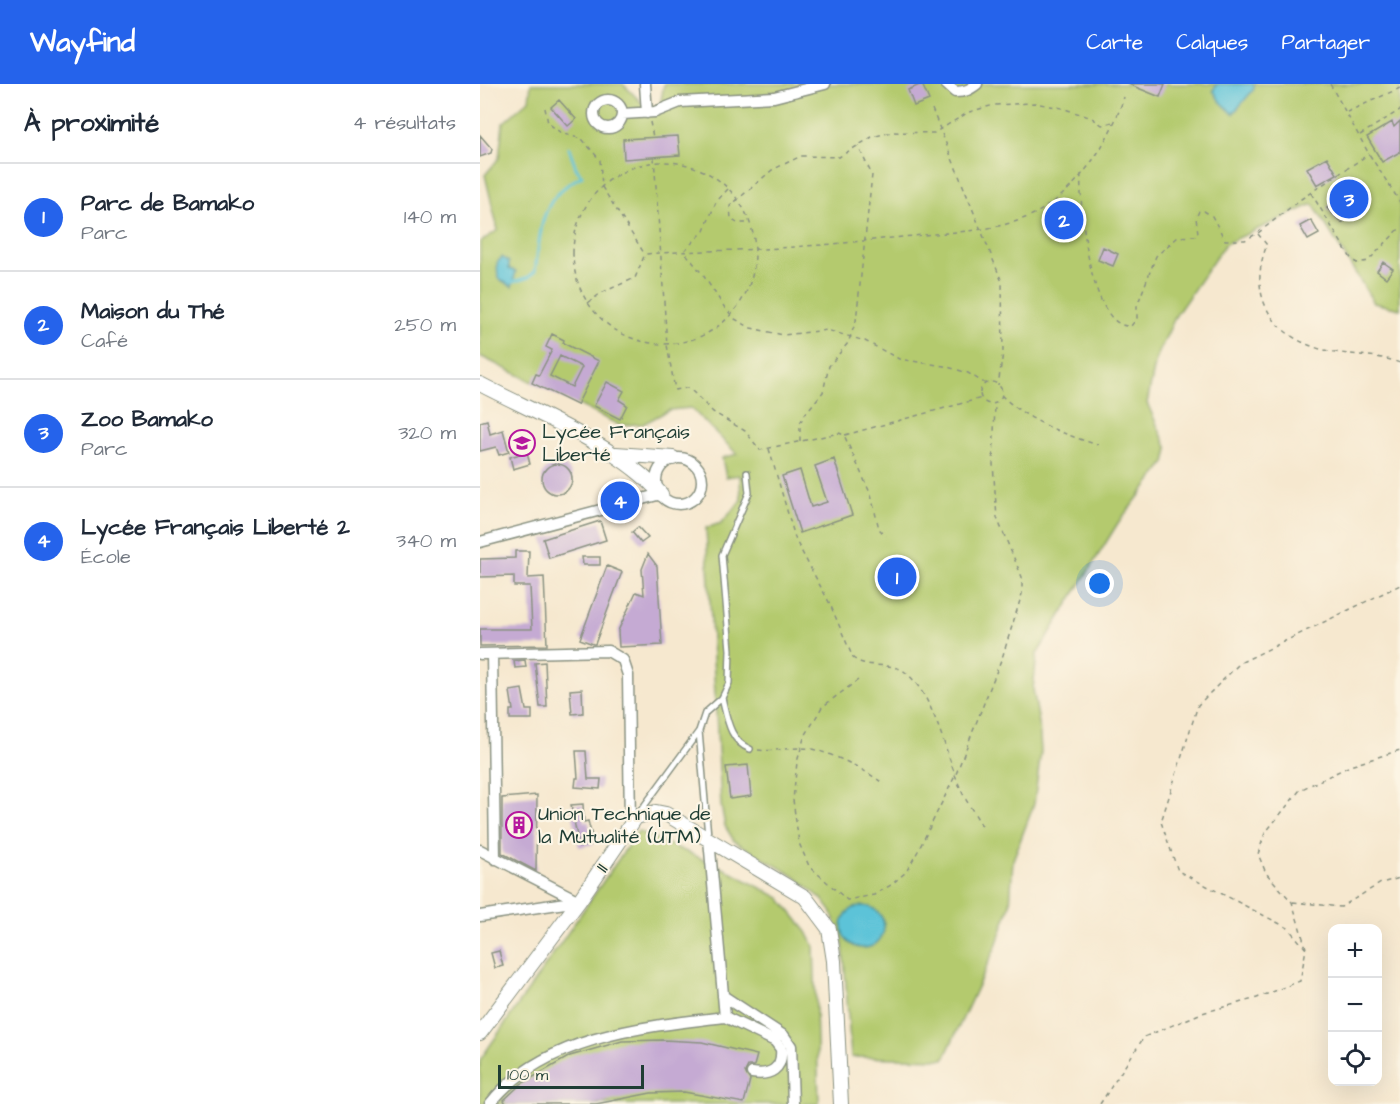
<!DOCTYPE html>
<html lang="fr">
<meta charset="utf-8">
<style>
body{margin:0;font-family:"Architects Daughter",sans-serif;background:#f6f6f7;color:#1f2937}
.controls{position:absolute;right:18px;bottom:18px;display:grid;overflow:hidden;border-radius:12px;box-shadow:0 6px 24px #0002}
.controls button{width:54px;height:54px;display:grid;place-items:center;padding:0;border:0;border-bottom:2px solid #e0e1e3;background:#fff;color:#1f2937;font:30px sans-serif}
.scale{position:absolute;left:18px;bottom:15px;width:146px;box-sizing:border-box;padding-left:6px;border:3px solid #1f3d34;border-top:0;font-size:16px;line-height:21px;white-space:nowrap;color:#1f3d34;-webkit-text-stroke:4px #fcf5e5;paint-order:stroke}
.you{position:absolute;left:620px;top:500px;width:21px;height:21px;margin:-15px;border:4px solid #fff;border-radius:50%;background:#1a73e8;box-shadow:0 0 0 9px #1a73e833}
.badge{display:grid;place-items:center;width:39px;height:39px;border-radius:50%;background:#2563eb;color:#fff;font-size:20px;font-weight:700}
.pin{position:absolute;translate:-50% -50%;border:3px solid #fff;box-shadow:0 2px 6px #0006}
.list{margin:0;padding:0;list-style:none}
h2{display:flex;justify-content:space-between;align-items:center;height:78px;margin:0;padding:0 24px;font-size:26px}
h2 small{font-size:20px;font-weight:400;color:#747a83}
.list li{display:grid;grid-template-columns:39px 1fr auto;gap:18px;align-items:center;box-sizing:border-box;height:108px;padding:0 24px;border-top:2px solid #e0e1e3}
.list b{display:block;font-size:22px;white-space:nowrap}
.list p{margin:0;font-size:20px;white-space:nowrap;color:#747a83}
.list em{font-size:20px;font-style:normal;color:#747a83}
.icon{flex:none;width:33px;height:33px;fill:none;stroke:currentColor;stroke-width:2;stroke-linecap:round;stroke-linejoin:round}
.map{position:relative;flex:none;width:920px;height:1020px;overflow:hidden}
header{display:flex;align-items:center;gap:36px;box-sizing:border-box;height:84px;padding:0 30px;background:#2563eb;color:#fff}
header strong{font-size:28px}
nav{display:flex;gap:33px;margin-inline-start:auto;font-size:21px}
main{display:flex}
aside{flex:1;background:#fff}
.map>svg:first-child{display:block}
</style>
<header>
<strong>Wayfind</strong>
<nav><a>Carte</a><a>Calques</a><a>Partager</a></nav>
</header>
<main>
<aside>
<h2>À proximité<small>4 résultats</small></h2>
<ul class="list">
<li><span class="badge">1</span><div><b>Parc de Bamako</b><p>Parc</p></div><em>140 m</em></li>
<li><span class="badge">2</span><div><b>Maison du Thé</b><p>Café</p></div><em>250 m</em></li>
<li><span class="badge">3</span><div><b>Zoo Bamako</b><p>Parc</p></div><em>320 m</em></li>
<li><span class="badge">4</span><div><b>Lycée Français Liberté 2</b><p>École</p></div><em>340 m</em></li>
</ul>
</aside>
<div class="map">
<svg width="920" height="1020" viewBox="0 0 920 1020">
<rect width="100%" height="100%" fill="#fcf5e5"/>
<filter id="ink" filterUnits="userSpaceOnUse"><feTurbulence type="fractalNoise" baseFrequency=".0167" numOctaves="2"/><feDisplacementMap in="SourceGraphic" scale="12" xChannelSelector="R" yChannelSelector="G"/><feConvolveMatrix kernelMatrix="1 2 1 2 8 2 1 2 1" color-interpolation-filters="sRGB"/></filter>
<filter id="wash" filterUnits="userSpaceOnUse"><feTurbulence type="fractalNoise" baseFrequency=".008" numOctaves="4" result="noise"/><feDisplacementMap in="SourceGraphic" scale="24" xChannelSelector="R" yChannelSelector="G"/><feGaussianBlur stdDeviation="1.35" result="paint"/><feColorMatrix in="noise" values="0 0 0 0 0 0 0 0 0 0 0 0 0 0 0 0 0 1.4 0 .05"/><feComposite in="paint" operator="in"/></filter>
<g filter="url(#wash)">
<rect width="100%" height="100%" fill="#f6e8cf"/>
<!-- green -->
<path fill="#b4ca6e" stroke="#6a8451" stroke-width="1.5" d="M51,0H143L166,23L180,22L184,0H920V225L894,219L833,120L745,160L696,231L676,275L667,319L688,365L685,379L638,439L557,570L553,605L559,639L561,667L554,720L533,776L530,821L516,862L464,975L371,973L363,859L351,827L342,815L314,792L254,757L245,742L241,721L226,444L241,439L261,417L260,391L246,393L242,374L257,370L211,324L189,326L163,340L139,341L0,272V158L18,146L5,91L19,74L23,39L49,16Z
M158,747L241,783L300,814L327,848L334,862L339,1020H0V976Z"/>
<!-- water -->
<path fill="#5bc3d8" stroke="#3d8086" stroke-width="1.5" d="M737,0H774V5L753,30L739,16L733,6Z
M22,173L29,178V185L36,187L32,203L18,194L17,179Z
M362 843a21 21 0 1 1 42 0a21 21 0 1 1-42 0Z"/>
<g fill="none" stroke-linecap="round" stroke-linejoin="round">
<!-- stream -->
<path stroke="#5bc3d8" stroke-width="3" d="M33,198L49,193L55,187C62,144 58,114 102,92L96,84L89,64"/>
</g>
<g id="blocks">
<!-- building -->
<path fill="#c5aad3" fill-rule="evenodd" d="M442,0L449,16L434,22L428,6Z
M648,0H685L680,13Z
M79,16L96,35L88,42L71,23Z
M920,37V68L902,78L887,53L912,38L914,43Z
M0,51L12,65L11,69L0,73Z
M198,52L200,71L144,75L143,55Z
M847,73L857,90L837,101L827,84Z
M863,109L878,124L862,139L847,124Z
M831,136L839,150L828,156L820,142Z
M623,163L638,170L633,182L618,176Z
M903,178L913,185L906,194L897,187Z
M72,250L84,256L83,259L119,277L97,321L52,299L56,290L59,291L72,266L66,263ZM80,272L102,283L92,303L70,292Z
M127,298L144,307L139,316L147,321L140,335L114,322Z
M7,336L10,350L23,346L29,368L19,371L16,363L0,367V338Z
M47,368L50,380L33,385L30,373Z
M354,375L372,431L320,449L302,392L320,386L331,423L347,418L335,382Z
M62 395a15 15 0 1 1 30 0a15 15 0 1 1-30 0Z
M120,437L126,456L69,474L63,455Z
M158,443L168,454L161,459L152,448Z
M35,467H49L48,494L64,493L67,561L0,562V545H52L50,502H34V492L0,493V475L35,474Z
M168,470L177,482L182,561L139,563L138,547L156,508L164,511L162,485Z
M102,473H120V481H103Z
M127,482L142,488L115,560H113L100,555Z
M45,576L46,583L35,584L34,577Z
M65,578L67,623H60L55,579Z
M42,605L46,626H52V635H30V626H33L30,607Z
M102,605L103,629L92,630L90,606Z
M96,667H106L108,695H121L120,705L95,703L96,694H98Z
M268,681L271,712L250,715L246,683Z
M57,711L56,787L22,769V714Z
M103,720L104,738L108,737L114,760L99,763L91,721Z
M19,867L23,882L15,884L11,869Z
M183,956L222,958L277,971L274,982H268L265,988L270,996L264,1019L204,1008L171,1009L116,1020H26L24,1016L41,1000L90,972L142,957Z"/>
</g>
</g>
<g filter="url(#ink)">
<use href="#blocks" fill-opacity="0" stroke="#8a9282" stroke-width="1.5"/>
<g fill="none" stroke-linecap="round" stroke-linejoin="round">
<defs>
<path id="lane" d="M242,614C247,633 249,657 270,665
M219,647L228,752
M159,729L219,647L225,629L242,614L249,599L250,566L242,471L269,409L267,389"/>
<path id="street" d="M165,0L167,29
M466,0L475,8C485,8 489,6 497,0
M114 30a14 14 0 1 1 28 0a14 14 0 1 1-28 0Z
M142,30L175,28L200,18L294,13L345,0
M176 397a23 23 0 1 1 46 0a23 23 0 1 1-46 0Z
M0,458L181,410
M0,570L128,567L143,576L148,591L150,742
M12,570L15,775
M229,755L245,933L295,957L301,965C303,985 290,992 272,989
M0,766L99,817
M0,832L98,817
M243,912L304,952L311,962L313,1020
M10,1020C63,952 166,942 245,933"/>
<path id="secondary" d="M0,300C57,330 139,362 181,410
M136,370L193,374
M0,949L99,817L156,733L176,728L186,730L325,813L349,845L354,877L361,1020"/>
</defs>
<!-- lane casing -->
<use href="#lane" stroke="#8a9282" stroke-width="8"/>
<!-- street casing -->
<use href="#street" stroke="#8a9282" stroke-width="13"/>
<!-- secondary casing -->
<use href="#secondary" stroke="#8a9282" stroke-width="16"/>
<!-- path -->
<path stroke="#8a9282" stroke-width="1.5" stroke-dasharray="4.5 4.5" stroke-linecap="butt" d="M850,0L889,70L920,118
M65,24L68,39L81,49L102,55L120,76L122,103L164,169
M452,25L522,198L523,269L518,301
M867,28L920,4
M170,38L173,53
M880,51L920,26
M174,73L187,261L195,306L207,304L212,307L233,328L265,347L280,366L359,349L364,351L391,411L399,445L406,452
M93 169a91 91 0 1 1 182 0a91 91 0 1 1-182 0Z
M601,90C599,120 609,246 651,242L657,234V222L676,172L698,153L715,152L718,149L716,134L719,127H724L732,132L745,156H765L778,149L821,115L889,70
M248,105L236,118L224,147L204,167L223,191L245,224L255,235L271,244L303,251L347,246L385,257L419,275L464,282L488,289L506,300
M831,109L872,176L877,179L888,177L920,144
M266,139H257L251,135L250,122L292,86L321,72L359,73L392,53L412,48L454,49L489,28L514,21L554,19L582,24L612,34L622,41L636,37
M778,150L787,161C768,207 788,247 834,263C862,273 891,268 920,279
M108,219L121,209L155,194L165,170C218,166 272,167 325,162C361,160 397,155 434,152C477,147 529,148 566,123C603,99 631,54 644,13
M500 309a11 11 0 1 1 22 0a11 11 0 1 1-22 0Z
M521,311C548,337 583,350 618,361
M365,351L502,314
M320,357V339L325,330L343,308L349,282L368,259L376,237L392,91L378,62
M289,365L316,457L350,520L373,574C388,586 411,577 425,588C457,614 466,676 484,712C490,723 497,733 503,744
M378,596L342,623L324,654L317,678L313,716L319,759L329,782L367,816L394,811L411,801L426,788L438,767L476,690L523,571L542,510V493L517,434L513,380L515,319
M278,666C293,668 305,664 320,664C342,663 384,685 401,698
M813,818L861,823L901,799L920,794
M826,864L812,818L786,789L778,770L785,749L820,706L870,682L920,666
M620,1020L664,953L722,929L777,914L820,897L826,865L808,844L698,787L681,738L718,621L760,579L920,501"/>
<!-- lane -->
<use href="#lane" stroke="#fff" stroke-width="5"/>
<!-- street -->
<use href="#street" stroke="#fff" stroke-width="10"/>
<!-- secondary -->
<use href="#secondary" stroke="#fff" stroke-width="14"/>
</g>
</g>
<!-- icons -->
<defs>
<symbol id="university-ring" viewBox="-11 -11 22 22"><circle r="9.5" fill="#fcf5e5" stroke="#b5179e" stroke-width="1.5"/><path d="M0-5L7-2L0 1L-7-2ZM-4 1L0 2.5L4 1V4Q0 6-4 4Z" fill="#b5179e"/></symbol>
<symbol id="building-ring" viewBox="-11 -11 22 22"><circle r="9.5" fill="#fcf5e5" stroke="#b5179e" stroke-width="1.5"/><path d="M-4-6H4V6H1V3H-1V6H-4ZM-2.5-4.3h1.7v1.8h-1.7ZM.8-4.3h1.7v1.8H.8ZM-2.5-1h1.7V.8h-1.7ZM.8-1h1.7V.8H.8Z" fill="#b5179e"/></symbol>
</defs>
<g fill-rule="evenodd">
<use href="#university-ring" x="27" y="344" width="30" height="30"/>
<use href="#building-ring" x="24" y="726" width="30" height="30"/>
</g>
<g text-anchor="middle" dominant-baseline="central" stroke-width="4.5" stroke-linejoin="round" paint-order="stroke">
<!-- poi labels -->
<g font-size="20" fill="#1f3d34" stroke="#fcf5e5" text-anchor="start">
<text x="62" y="348">Lycée Français<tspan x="62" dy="23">Liberté</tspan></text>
<text x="58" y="730">Union Technique de<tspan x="58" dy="23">la Mutualité (UTM)</tspan></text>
</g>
<!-- street labels -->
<g font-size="20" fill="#1f3d34" stroke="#fcf5e5">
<text transform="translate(122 784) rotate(-56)">11</text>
</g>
</g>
</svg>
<div class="controls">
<button>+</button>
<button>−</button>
<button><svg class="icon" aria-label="locate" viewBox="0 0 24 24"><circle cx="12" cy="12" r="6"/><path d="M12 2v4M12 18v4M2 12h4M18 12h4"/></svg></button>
</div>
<div class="scale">100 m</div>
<div class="you"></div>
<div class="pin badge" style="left:417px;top:493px">1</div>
<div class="pin badge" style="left:584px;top:136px">2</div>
<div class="pin badge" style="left:869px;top:115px">3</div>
<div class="pin badge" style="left:140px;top:417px">4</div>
</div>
</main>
